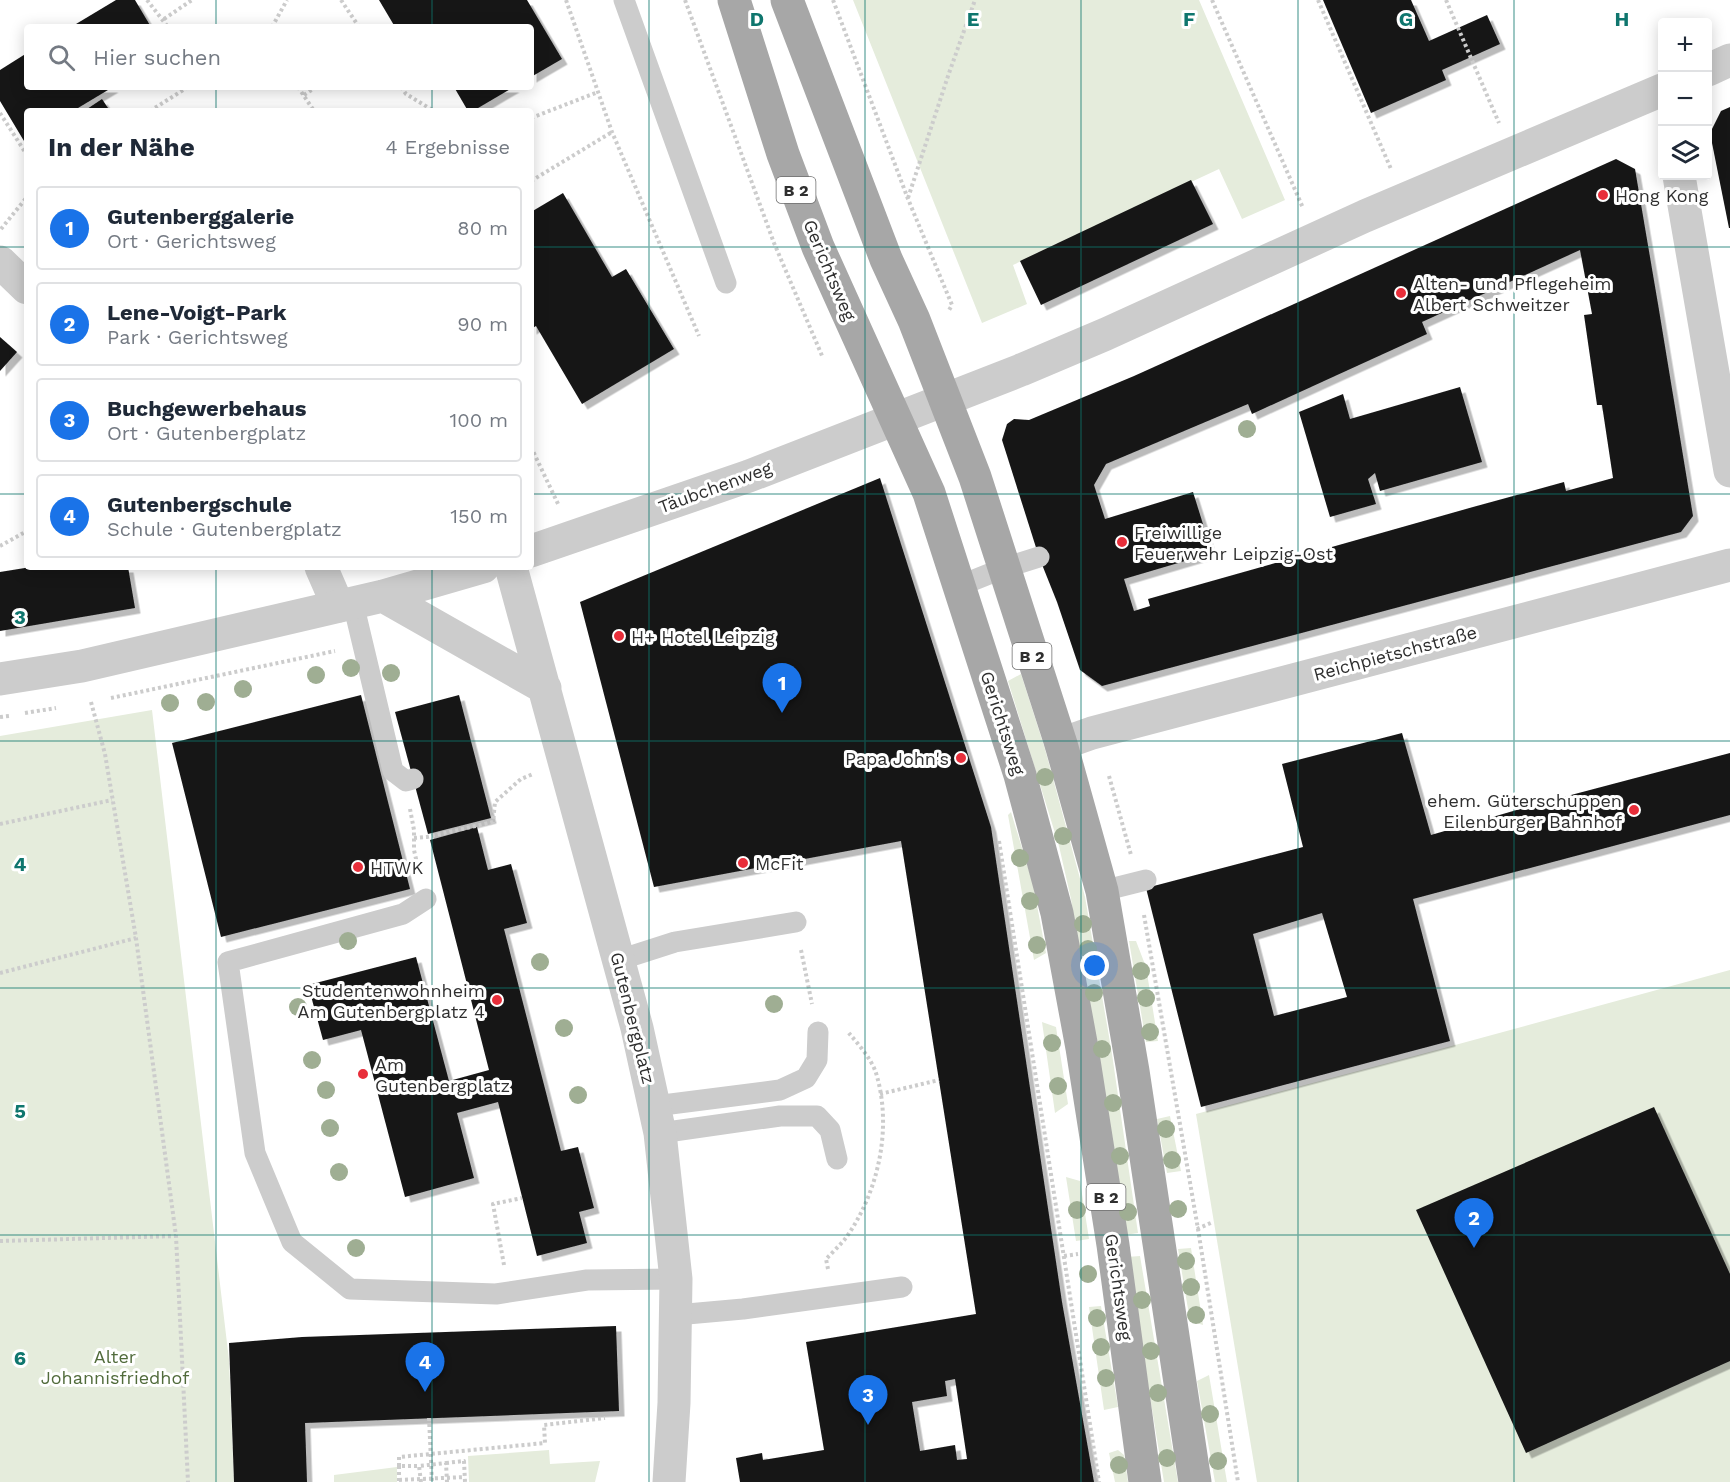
<!DOCTYPE html>
<html lang="de">
<meta charset="utf-8">
<style>
body{margin:0;font-family:"Work Sans",sans-serif;background:#f2f2f3;color:#1f2937}
.controls{position:absolute;right:18px;top:18px;display:grid;overflow:hidden;border-radius:6px;box-shadow:0 3px 15px #0003}
.controls button{width:54px;height:54px;display:grid;place-items:center;padding:0;border:0;border-bottom:2px solid #e0e1e3;background:#fff;color:#1f2937;font:30px sans-serif}
.you{position:absolute;left:1095px;top:966px;width:21px;height:21px;margin:-15px;border:4px solid #fff;border-radius:50%;background:#1a73e8;box-shadow:0 0 0 9px #1a73e833}
.badge{display:grid;place-items:center;width:39px;height:39px;border-radius:50%;background:#1a73e8;color:#fff;font-size:20px;font-weight:700}
.pin{position:absolute;translate:-50% -50px;filter:drop-shadow(0 2px 3px #0008)}
.pin::after{content:'';position:absolute;top:32px;width:21px;height:18px;background:inherit;clip-path:polygon(0 0,100% 0,50% 100%)}
.list{margin:0;padding:0;list-style:none}
h2{display:flex;justify-content:space-between;align-items:center;height:78px;margin:0;padding:0 24px;font-size:26px}
h2 small{font-size:20px;font-weight:400;color:#747a83}
.list li{display:grid;grid-template-columns:39px 1fr auto;gap:18px;align-items:center;box-sizing:border-box;height:84px;margin:0 12px 12px;padding:0 12px;border:2px solid #e0e1e3;border-radius:6px}
.list b{display:block;font-size:22px;white-space:nowrap}
.list p{margin:0;font-size:20px;white-space:nowrap;color:#747a83}
.list em{font-size:20px;font-style:normal;color:#747a83}
.icon{flex:none;width:33px;height:33px;fill:none;stroke:currentColor;stroke-width:2;stroke-linecap:round;stroke-linejoin:round}
.map{position:relative;flex:none;width:1730px;height:1482px;overflow:hidden}
.search{position:absolute;background:#fff;box-shadow:0 3px 15px #0003;left:24px;top:24px;width:510px;height:66px;display:flex;align-items:center;gap:15px;box-sizing:border-box;padding:0 21px;border-radius:6px;color:#747a83;font-size:22px}
.panel{position:absolute;background:#fff;box-shadow:0 3px 15px #0003;left:24px;top:108px;width:510px;height:462px;border-radius:6px}
.map>svg:first-child{display:block}
</style>
<div class="map">
<svg width="1730" height="1482" viewBox="0 0 1730 1482">
<defs>
<filter id="shadow"><feDropShadow dx="5.5" dy="5.5" stdDeviation="0" flood-color="#0004"/></filter>
</defs>
<rect width="100%" height="100%" fill="#fff"/>
<!-- green -->
<path fill="#e5ecdc" d="M853,0H1199L1285,200L1242,219L1219,169L1013,265L1027,304L982,323Z
M1021,674L1045,749L1085,897L1112,1054L1138,1233L1125,1235L1071,899L1059,846L1008,681Z
M152,710L229,1360L234,1482H0V736Z
M1011,812L1033,884L1046,953L1034,960L1008,815Z
M1129,941H1136L1146,967L1158,1041L1146,1042Z
M1730,970V1482H1257L1196,1114L1422,1054Z
M1042,1022L1056,1027L1068,1104L1055,1113Z
M1170,1116L1181,1171L1167,1173L1157,1119Z
M1066,1177L1080,1181L1089,1239L1076,1241Z
M1191,1248L1203,1325L1190,1321L1178,1249Z
M1140,1256L1178,1482H1164L1127,1257Z
M1101,1306L1118,1407L1104,1410L1089,1307Z
M1209,1375L1227,1482H1215L1197,1381Z
M549,1450L550,1464L600,1461L595,1482H469L468,1456Z
M1118,1450L1124,1455L1128,1482H1115L1109,1453Z
M397,1467V1482H334V1475Z"/>
<!-- building -->
<path fill="#161616" fill-rule="evenodd" filter="url(#shadow)" d="M116,0H135L151,27H71Z
M379,0H527L562,59L531,77V27H395Z
M1323,0H1411L1429,41L1487,15L1500,44L1442,70L1446,80L1371,113Z
M27,53V87H113L73,111H27V139L24,141L0,101V70Z
M454,87H514L473,111H468Z
M102,99L110,111H84Z
M1730,107V228H1729L1710,133L1721,111Z
M1616,159L1635,169L1658,304L1693,516L1681,532L1102,686L1080,670L1057,602L1039,557L1002,440L1007,424L1014,419L1029,420L1134,376ZM1580,250L1592,314L1584,315L1597,405H1602L1613,478L1566,491L1564,482L1473,507L1148,599L1150,606L1134,611L1124,579L1212,553L1193,492L1105,519L1094,485L1106,464L1248,404L1252,414L1335,376L1427,334L1422,322Z
M1191,180L1213,224L1041,305L1020,261Z
M563,193L612,277L626,269L674,349L582,404L536,326L531,329V212Z
M0,337L17,352L0,371Z
M1460,387L1482,462L1380,491L1375,473L1368,479L1376,504L1330,517L1299,412L1343,394L1350,419Z
M880,478L991,827L1062,1302L1094,1482H740L736,1458L762,1453L763,1460L824,1450L806,1342L976,1314L901,841L654,887L580,602ZM955,1379L967,1459L957,1460L955,1445L920,1451L912,1402L947,1396L945,1381Z
M31,567H128L135,608L0,631V572Z
M361,695L410,889L221,937L172,743Z
M459,695L491,818L428,834L395,712Z
M1402,733L1431,835L1537,804L1730,753V815L1413,899L1450,1041L1201,1107L1146,888L1303,847L1282,764ZM1322,913L1347,997L1274,1016L1253,934Z
M477,827L488,870L511,864L527,923L504,929L561,1151L578,1147L594,1208L579,1212L587,1243L537,1256L498,1102L457,1113L474,1178L405,1197L361,1030L323,1040L308,985L416,957L449,1081L489,1070L430,840Z
M1654,1107L1730,1274V1361L1526,1453L1416,1210Z
M616,1326L619,1411L305,1423L307,1482H234L229,1343L302,1337Z"/>
<g fill="none" stroke-linecap="round" stroke-linejoin="round">
<!-- path -->
<path stroke="#ccc" stroke-width="4" stroke-dasharray="3 3" stroke-linecap="butt" d="M147,0L168,27
M341,0L359,27
M566,0L612,132L699,336
M685,0L774,243L823,358
M833,0L908,199L952,305L948,312
M1212,0L1303,208
M1318,0L1391,169
M1446,0L1499,123
M164,19L192,0
M272,27L287,0
M298,87L314,111
M401,87L406,94L434,111
M304,95L316,87
M150,111L188,87
M0,113L27,155
M531,118L598,92
M531,181L612,132
M908,198L948,76L975,0
M1,229L27,197
M531,447L559,506
M0,546L27,531
M111,698L335,651
M91,702L105,754L136,938L176,1236L188,1482
M25,713L56,708
M0,717L9,716
M1109,776L1131,855
M410,809L414,830V850L419,872
M0,824L112,800
M414,838L427,837L493,822L495,802L521,779L533,774
M999,841L1099,1482
M1144,915L1198,1229L1238,1482
M801,950L812,1004
M0,973L136,938
M880,1094L939,1080
M1197,1229L1213,1222
M0,1241L176,1236
M1064,1256L1078,1254
M504,1265L493,1204L522,1198
M828,1269L826,1259C832,1253 839,1246 845,1239C878,1194 893,1128 876,1073C871,1058 858,1044 848,1032
M429,1418L432,1482
M446,1463L464,1461L465,1482
M399,1466V1457L545,1443L544,1425L605,1418
M399,1480L465,1477
M399,1481V1466H419
M421,1482L419,1466L446,1463L447,1482"/>
<!-- service -->
<path stroke="#ccc" stroke-width="21" d="M624,0L726,283
M959,586L1004,568L1039,557
M353,603L393,771L406,781L413,779
M1102,891L1146,880
M426,899L403,914L228,962L255,1153L292,1242L350,1289L496,1294L587,1280L676,1279
M619,960L675,942L796,922
M655,1106L780,1090L806,1078L817,1060L818,1032
M660,1133L780,1116H817L830,1130L837,1159
M676,1315L743,1309L902,1287"/>
<!-- minor -->
<path stroke="#ccc" stroke-width="33" d="M1679,176L1730,471
M0,262L27,288
M321,567L338,606
M1061,744L1092,733L1730,565"/>
<!-- tertiary -->
<path stroke="#ccc" stroke-width="33" d="M1708,70L1730,60
M531,551L749,476L1021,370L1106,334L1365,216L1662,90
M511,567L637,1028L660,1133L676,1279L674,1403L669,1482
M383,596L545,688
M0,679L82,666L383,596L483,567"/>
<!-- primary -->
<path stroke="#a7a7a7" stroke-width="33" d="M734,0L783,154L818,247L929,493L1020,775L1057,913L1082,1048L1113,1245L1145,1482
M787,0L886,259L914,320L975,477L1061,744L1102,891L1133,1071L1195,1482"/>
</g>
<!-- trees -->
<g fill="#9fae93">
<circle cx="1247" cy="429" r="9"/>
<circle cx="351" cy="668" r="9"/>
<circle cx="391" cy="673" r="9"/>
<circle cx="316" cy="675" r="9"/>
<circle cx="243" cy="689" r="9"/>
<circle cx="206" cy="702" r="9"/>
<circle cx="170" cy="703" r="9"/>
<circle cx="1045" cy="777" r="9"/>
<circle cx="1063" cy="836" r="9"/>
<circle cx="1020" cy="858" r="9"/>
<circle cx="1030" cy="901" r="9"/>
<circle cx="1083" cy="924" r="9"/>
<circle cx="348" cy="941" r="9"/>
<circle cx="1037" cy="945" r="9"/>
<circle cx="1088" cy="949" r="9"/>
<circle cx="540" cy="962" r="9"/>
<circle cx="1141" cy="971" r="9"/>
<circle cx="1094" cy="993" r="9"/>
<circle cx="1146" cy="998" r="9"/>
<circle cx="774" cy="1004" r="9"/>
<circle cx="298" cy="1007" r="9"/>
<circle cx="564" cy="1028" r="9"/>
<circle cx="1150" cy="1032" r="9"/>
<circle cx="1052" cy="1043" r="9"/>
<circle cx="1102" cy="1049" r="9"/>
<circle cx="312" cy="1060" r="9"/>
<circle cx="1058" cy="1086" r="9"/>
<circle cx="326" cy="1090" r="9"/>
<circle cx="578" cy="1095" r="9"/>
<circle cx="1113" cy="1103" r="9"/>
<circle cx="330" cy="1128" r="9"/>
<circle cx="1166" cy="1129" r="9"/>
<circle cx="1120" cy="1156" r="9"/>
<circle cx="1172" cy="1160" r="9"/>
<circle cx="339" cy="1172" r="9"/>
<circle cx="1178" cy="1209" r="9"/>
<circle cx="1077" cy="1210" r="9"/>
<circle cx="1128" cy="1212" r="9"/>
<circle cx="356" cy="1248" r="9"/>
<circle cx="1186" cy="1261" r="9"/>
<circle cx="1088" cy="1274" r="9"/>
<circle cx="1191" cy="1287" r="9"/>
<circle cx="1142" cy="1300" r="9"/>
<circle cx="1196" cy="1315" r="9"/>
<circle cx="1097" cy="1318" r="9"/>
<circle cx="1101" cy="1347" r="9"/>
<circle cx="1151" cy="1351" r="9"/>
<circle cx="1106" cy="1378" r="9"/>
<circle cx="1158" cy="1393" r="9"/>
<circle cx="1210" cy="1414" r="9"/>
<circle cx="1167" cy="1458" r="9"/>
<circle cx="1218" cy="1461" r="9"/>
<circle cx="1119" cy="1465" r="9"/>
</g>
<!-- grid -->
<path fill="none" stroke="#0f766e" stroke-width="1.5" stroke-opacity="0.55" d="M216,0V27M432,0V27M649,0V1482M865,0V1482M1081,0V1482M1298,0V1482M1514,0V1482M216,87V111M432,87V111M0,247H27M531,247H1730M0,494H27M531,494H1730M216,567V1482M432,567V1482M0,741H1730M0,988H1730M0,1235H1730"/>
<!-- markers -->
<g fill="#e82e3a" stroke="#fff" stroke-width="2">
<circle cx="1603" cy="195" r="6"/>
<circle cx="1401" cy="293" r="6"/>
<circle cx="1122" cy="542" r="6"/>
<circle cx="619" cy="636" r="6"/>
<circle cx="961" cy="758" r="6"/>
<circle cx="1634" cy="810" r="6"/>
<circle cx="743" cy="863" r="6"/>
<circle cx="358" cy="867" r="6"/>
<circle cx="497" cy="1000" r="6"/>
<circle cx="363" cy="1074" r="6"/>
</g>
<g text-anchor="middle" dominant-baseline="central" stroke-width="6" stroke-linejoin="round" paint-order="stroke">
<!-- shield labels -->
<g fill="#fff" stroke="#6d6d6d" stroke-width="1.5">
<rect x="776.5" y="177" width="39" height="26" rx="4.5"/>
<rect x="1012.5" y="643" width="39" height="26" rx="4.5"/>
<rect x="1086.5" y="1184" width="39" height="26" rx="4.5"/>
</g>
<g font-size="16" font-weight="bold" fill="#2f2f2f">
<text x="796" y="190">B 2</text>
<text x="1032" y="656">B 2</text>
<text x="1106" y="1197">B 2</text>
</g>
<!-- poi labels -->
<g font-size="18" fill="#2f2f2f" stroke="#fff" text-anchor="start">
<text x="1615" y="195">Hong Kong</text>
<text x="1413" y="283">Alten- und Pflegeheim<tspan x="1413" dy="21">Albert Schweitzer</tspan></text>
<text x="1134" y="532">Freiwillige<tspan x="1134" dy="21">Feuerwehr Leipzig-Ost</tspan></text>
<text x="631" y="636">H+ Hotel Leipzig</text>
<text x="949" y="758" text-anchor="end">Papa John's</text>
<text x="1622" y="800" text-anchor="end">ehem. Güterschuppen<tspan x="1622" dy="21">Eilenburger Bahnhof</tspan></text>
<text x="755" y="863">McFit</text>
<text x="370" y="867">HTWK</text>
<text x="485" y="990" text-anchor="end">Studentenwohnheim<tspan x="485" dy="21">Am Gutenbergplatz 4</tspan></text>
<text x="375" y="1064">Am<tspan x="375" dy="21">Gutenbergplatz</tspan></text>
</g>
<!-- street labels -->
<g font-size="18" fill="#2f2f2f" stroke="#fff">
<text transform="translate(830 270) rotate(67)">Gerichtsweg</text>
<text transform="translate(715 487) rotate(-20)">Täubchenweg</text>
<text transform="translate(1395 653) rotate(-15)">Reichpietschstraße</text>
<text transform="translate(1003 723) rotate(72)">Gerichtsweg</text>
<text transform="translate(633 1018) rotate(76)">Gutenbergplatz</text>
<text transform="translate(1119 1287) rotate(82)">Gerichtsweg</text>
</g>
<!-- park labels -->
<g font-size="18" fill="#516b3b" stroke="#fff">
<text x="115" y="1356">Alter<tspan x="115" dy="21">Johannisfriedhof</tspan></text>
</g>
</g>
<g font-size="20" text-anchor="middle" font-weight="bold" fill="#0f766e" stroke="#fff" stroke-width="6" stroke-linejoin="round" paint-order="stroke">
<text x="757" y="26">D</text>
<text x="973" y="26">E</text>
<text x="1189" y="26">F</text>
<text x="1406" y="26">G</text>
<text x="1622" y="26">H</text>
<text x="20" y="624">3</text>
<text x="20" y="871">4</text>
<text x="20" y="1118">5</text>
<text x="20" y="1365">6</text>
</g>
</svg>
<div class="controls">
<button>+</button>
<button>−</button>
<button><svg class="icon" aria-label="layers" viewBox="0 0 24 24"><path d="M12 4l9 5-9 5-9-5zM3 14l9 5 9-5"/></svg></button>
</div>
<div class="you"></div>
<div class="pin badge" style="left:782px;top:713px">1</div>
<div class="pin badge" style="left:1474px;top:1248px">2</div>
<div class="pin badge" style="left:868px;top:1425px">3</div>
<div class="pin badge" style="left:425px;top:1392px">4</div>
<div class="search"><svg class="icon" aria-label="search" viewBox="0 0 24 24"><circle cx="10" cy="10" r="6"/><path d="M15 15l6 6"/></svg>Hier suchen</div>
<section class="panel">
<h2>In der Nähe<small>4 Ergebnisse</small></h2>
<ul class="list">
<li><span class="badge">1</span><div><b>Gutenberggalerie</b><p>Ort · Gerichtsweg</p></div><em>80 m</em></li>
<li><span class="badge">2</span><div><b>Lene-Voigt-Park</b><p>Park · Gerichtsweg</p></div><em>90 m</em></li>
<li><span class="badge">3</span><div><b>Buchgewerbehaus</b><p>Ort · Gutenbergplatz</p></div><em>100 m</em></li>
<li><span class="badge">4</span><div><b>Gutenbergschule</b><p>Schule · Gutenbergplatz</p></div><em>150 m</em></li>
</ul>
</section>
</div>
